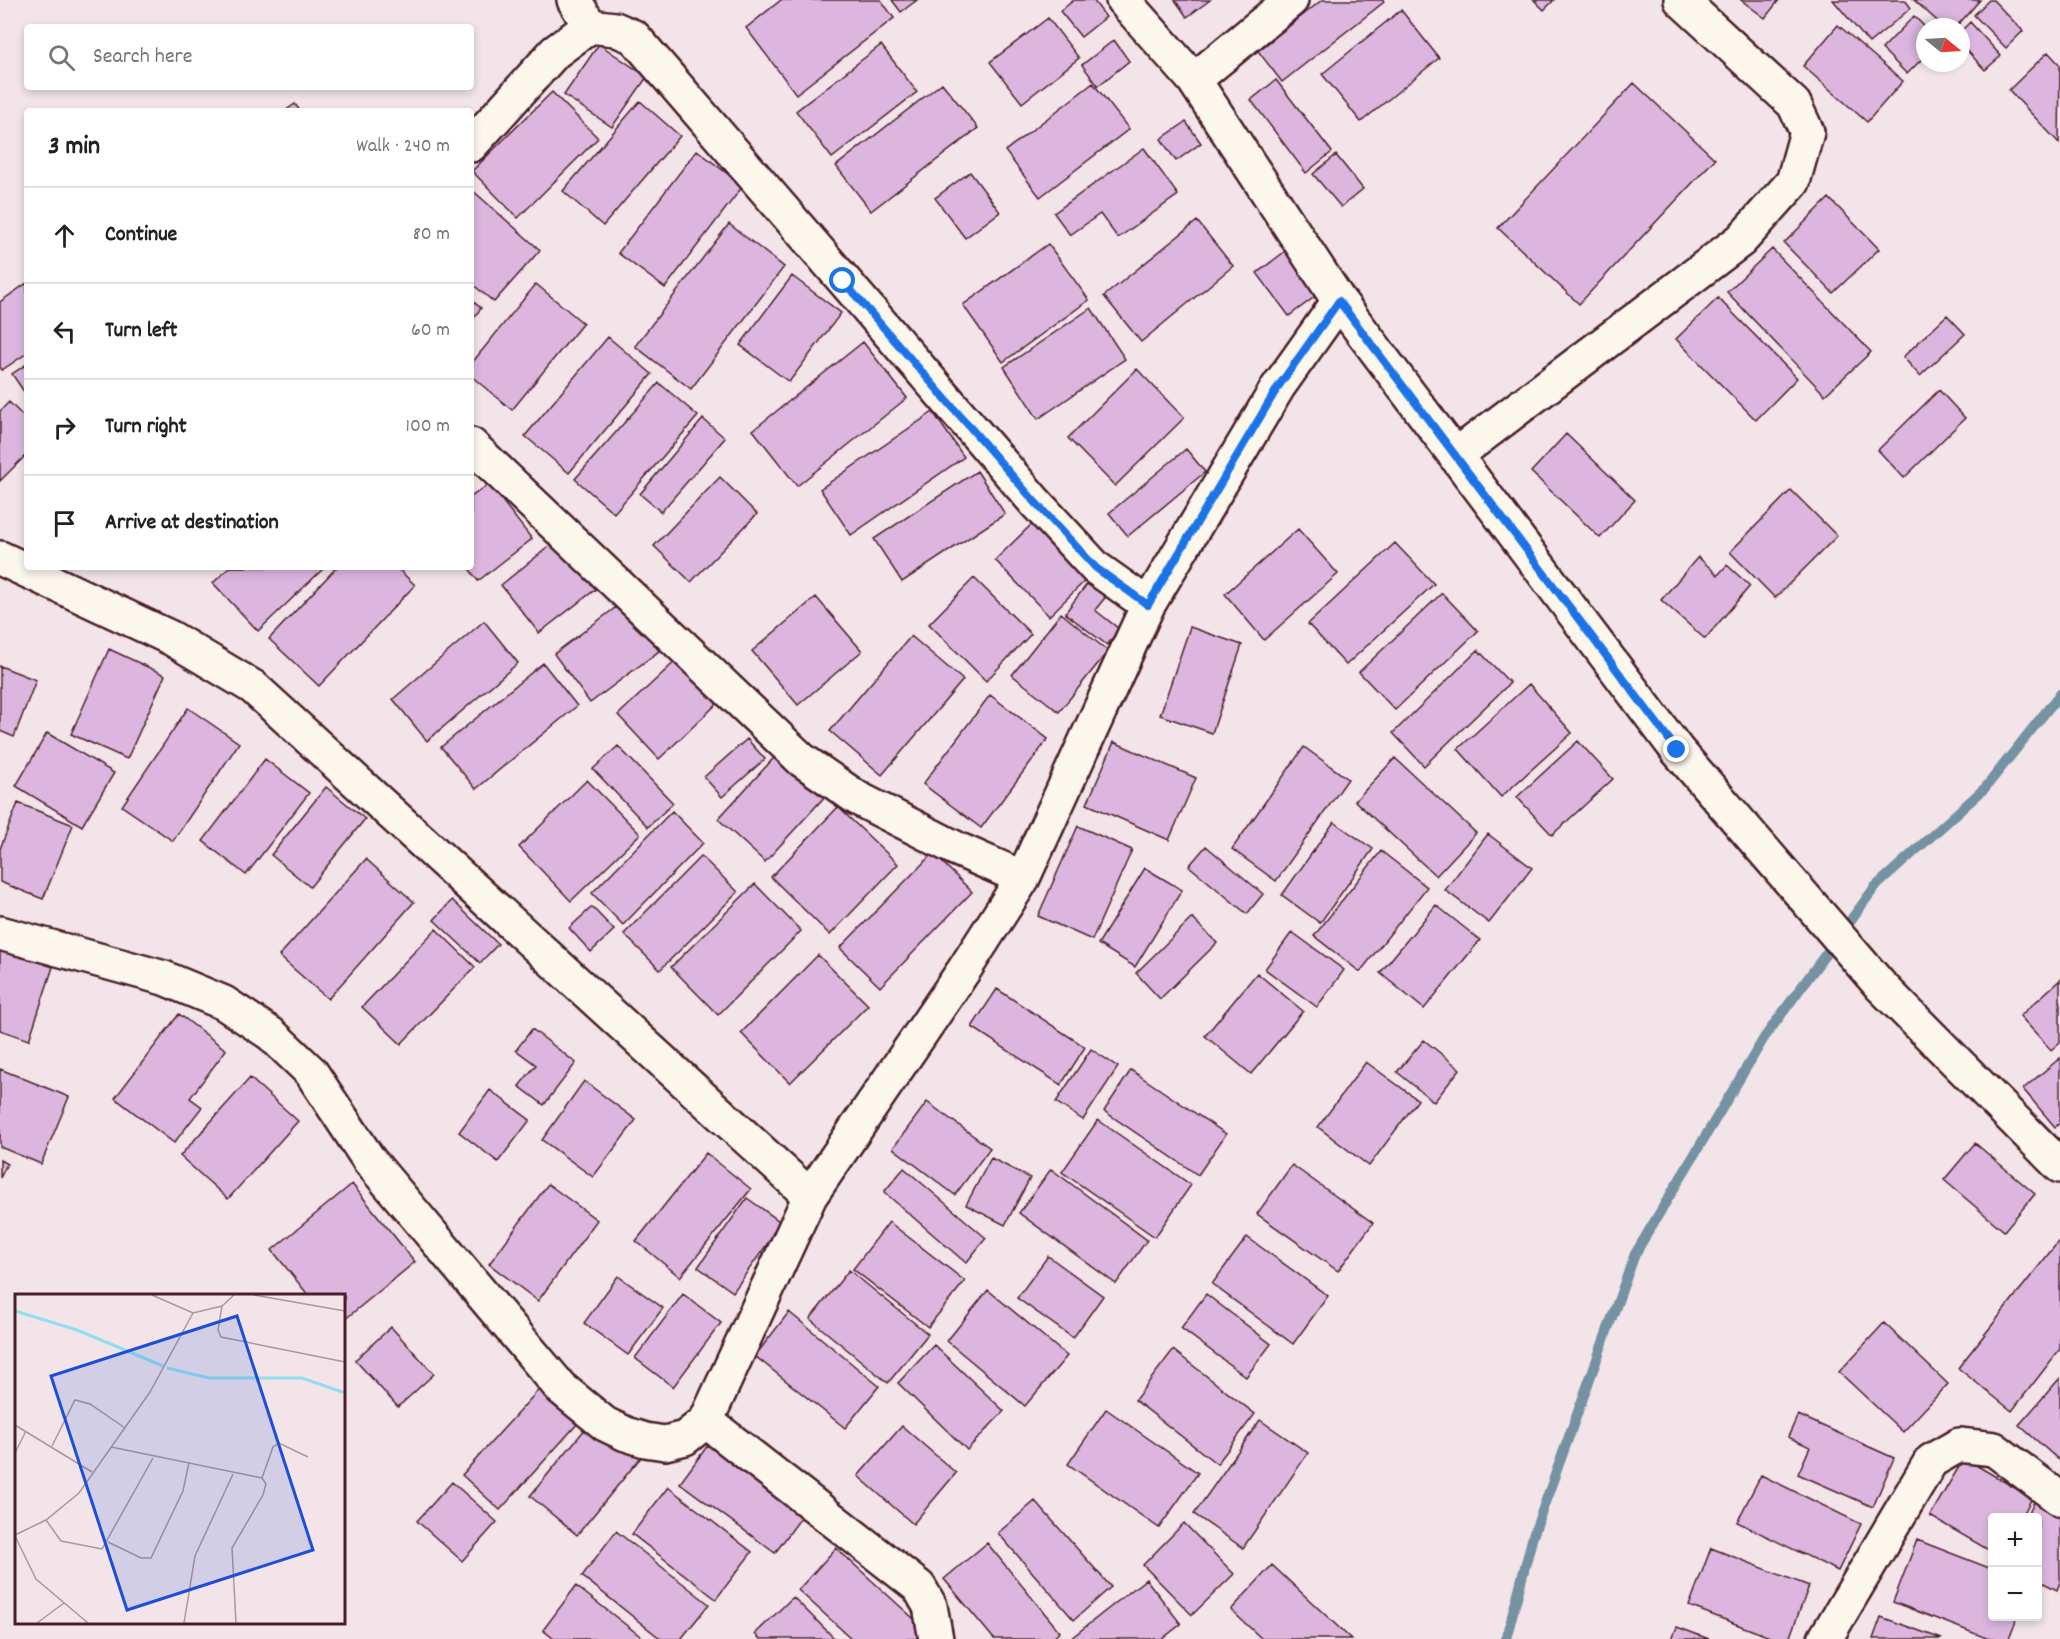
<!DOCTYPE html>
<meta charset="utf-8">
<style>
body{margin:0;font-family:Dekko,sans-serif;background:#f2f2f2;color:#222}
.controls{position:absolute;right:18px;bottom:18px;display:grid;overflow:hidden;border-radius:6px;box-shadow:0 3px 9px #0003}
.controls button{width:54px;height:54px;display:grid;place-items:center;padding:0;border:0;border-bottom:2px solid #e0e0e0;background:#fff;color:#222;font:30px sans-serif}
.compass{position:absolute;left:1916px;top:18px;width:54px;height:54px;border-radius:50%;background:#fff;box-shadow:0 3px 9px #0003;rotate:108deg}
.stop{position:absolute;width:18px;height:18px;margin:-14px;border:4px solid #1a73e8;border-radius:50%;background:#fff}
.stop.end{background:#1a73e8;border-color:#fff;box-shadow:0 2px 6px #0008}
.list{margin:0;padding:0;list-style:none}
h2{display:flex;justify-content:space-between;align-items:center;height:78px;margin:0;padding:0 24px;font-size:26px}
h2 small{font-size:20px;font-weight:400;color:#767676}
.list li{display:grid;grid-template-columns:39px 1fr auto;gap:18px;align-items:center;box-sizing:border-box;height:96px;padding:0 24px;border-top:2px solid #e0e0e0}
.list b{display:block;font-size:22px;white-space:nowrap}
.list em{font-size:20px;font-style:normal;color:#767676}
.icon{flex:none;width:33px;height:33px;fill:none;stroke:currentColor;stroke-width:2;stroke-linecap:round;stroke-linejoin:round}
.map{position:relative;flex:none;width:2060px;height:1639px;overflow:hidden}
.search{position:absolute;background:#fff;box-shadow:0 3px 9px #0003;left:24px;top:24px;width:450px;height:66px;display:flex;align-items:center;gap:15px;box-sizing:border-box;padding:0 21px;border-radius:6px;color:#767676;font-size:22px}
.panel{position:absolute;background:#fff;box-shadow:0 3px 9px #0003;left:24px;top:108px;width:450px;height:462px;border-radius:6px}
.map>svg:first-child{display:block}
</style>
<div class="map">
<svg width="2060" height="1639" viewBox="0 0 2060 1639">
<rect width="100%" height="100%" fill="#f2e4e8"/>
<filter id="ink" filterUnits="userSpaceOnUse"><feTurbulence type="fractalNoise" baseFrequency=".0167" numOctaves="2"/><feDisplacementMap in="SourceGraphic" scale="12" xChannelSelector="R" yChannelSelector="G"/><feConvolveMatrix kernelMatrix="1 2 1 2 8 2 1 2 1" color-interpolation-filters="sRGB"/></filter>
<g filter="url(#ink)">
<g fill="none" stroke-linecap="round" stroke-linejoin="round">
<!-- stream -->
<path stroke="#7592a2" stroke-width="10" d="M1506,1639L1533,1536L1635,1254L1764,1038L1875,887L1985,788L2060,694"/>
</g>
<!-- building -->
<path fill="#dcb6df" stroke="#4a1f2b" stroke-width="1.5" d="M781,0H881L894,18L796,94L746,28Z
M892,0H917L901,12Z
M1074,0H1093L1106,17L1081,37L1060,11Z
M1175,0H1210L1187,17Z
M1322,0H1383L1384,2L1282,82L1258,51Z
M1534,0H1554L1544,10Z
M1741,0H1779L1765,18Z
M1833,0H1905L1911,8L1869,43Z
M1914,0H1980L1956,27H1944Z
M1989,0H1993L2023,31L2006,48L1974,15Z
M1401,10L1439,58L1361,122L1322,74Z
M1914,16L1925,27V56L1907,74L1882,49Z
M1048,18L1079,58L1022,103L990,62Z
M1970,22L2001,56L1985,70L1961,44V31Z
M1838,25L1903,81L1867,122L1803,66Z
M1114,40L1129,61L1098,86L1082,65Z
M599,44L647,77L612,127L564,95Z
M881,45L917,92L832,158L796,111Z
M2048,52L2060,65L2059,143L2009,90Z
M1276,80L1332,152L1306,173L1251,100Z
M942,83L978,128L871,211L836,166Z
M1093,83L1129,129L1040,197L1005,151Z
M1634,83L1715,159L1579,304L1498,228Z
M552,92L598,138L518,218L472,171Z
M640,101L680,136L603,226L563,191Z
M295,104L300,111H285Z
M1186,122L1201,143L1176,161L1161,139Z
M1144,148L1178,195L1118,238L1100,214L1070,235L1054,213Z
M697,150L743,186L665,288L618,253Z
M1336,155L1363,189L1341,207L1313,174Z
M970,172L1000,212L965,238L935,198Z
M471,189L540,250L494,302L471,283Z
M1829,198L1879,249L1833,293L1784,243Z
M1197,221L1233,266L1141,342L1104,296Z
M729,224L784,267L691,389L635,346Z
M1048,244L1089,300L1003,362L963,305Z
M1288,249L1321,292L1289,316L1257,273Z
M1772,249L1871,352L1825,395L1727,292Z
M792,276L841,313L789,382L740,345Z
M27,283V353L2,370L0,367V302Z
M536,284L583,323L512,410L471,376V364Z
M1718,298L1797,378L1756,420L1676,339Z
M471,300L481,308L471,322Z
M1091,308L1125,359L1038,419L1004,367Z
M1947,315L1965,334L1920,376L1903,357Z
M608,337L652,374L569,473L525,436Z
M863,342L907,398L797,486L753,430Z
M27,364V396L12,374Z
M1137,369L1184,418L1115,486L1068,438Z
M659,383L698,416L614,513L575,479Z
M1939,390L1965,418L1904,478L1878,450Z
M9,402L27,420V454L0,481V411Z
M933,412L964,457L851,535L820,489Z
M703,419L725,438L661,512L640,494Z
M1566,434L1635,500L1600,538L1531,472Z
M1186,449L1205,472L1128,536L1109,513Z
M977,471L1005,514L902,582L874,539Z
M720,477L757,514L691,582L654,546Z
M489,484L532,539L478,581L468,567H471V497Z
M1791,490L1837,536L1775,598L1730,552Z
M1036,520L1090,576L1049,616L995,560Z
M1298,529L1338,574L1264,640L1225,594Z
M562,536L601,585L539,633L501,585Z
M1395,543L1434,584L1346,665L1308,624Z
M1698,557L1718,575L1727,565L1750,586L1705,639L1661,600Z
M230,567H325L258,631L213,583Z
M337,567H396L415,585L319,686L269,639Z
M974,578L1031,634L986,681L929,624Z
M1090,580L1108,594L1095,610L1119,629L1107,645L1065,613Z
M1442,593L1478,631L1395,710L1359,672Z
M816,597L862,651L798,705L752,651Z
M623,602L659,651L590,703L554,654Z
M1061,613L1108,651L1059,712L1012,675Z
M484,621L518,663L427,741L393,699Z
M1190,627L1242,645L1212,733L1160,715Z
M911,636L963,680L882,775L830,731Z
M109,649L165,675L127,759L71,734Z
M1478,650L1510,683L1424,766L1393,733Z
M682,655L722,699L659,759L618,715Z
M543,663L577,706L476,789L441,747Z
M0,666L36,680L14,737L0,731Z
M1529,684L1572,733L1501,797L1458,749Z
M990,695L1048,739L981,828L923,784Z
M188,708L239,743L173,841L122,806Z
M47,733L114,773L82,826L16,786Z
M747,739L765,759L722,797L704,777Z
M1578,741L1613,779L1552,835L1517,797Z
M1114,742L1196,778L1169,840L1087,804Z
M618,746L673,803L648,827L593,769Z
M1304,747L1348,779L1276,881L1232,849Z
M782,749L828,793L765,862L718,819Z
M1395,758L1476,833L1436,876L1355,801Z
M265,759L309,793L246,875L203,841Z
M587,780L640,834L571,901L519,847Z
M326,787L365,819L310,887L271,855Z
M18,803L73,825L43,899L0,882V849Z
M838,807L898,864L830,935L771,877Z
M672,811L703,843L623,925L592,893Z
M1334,822L1373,849L1320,923L1282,895Z
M1078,826L1132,850L1092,940L1038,916Z
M1488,834L1532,868L1489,923L1445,890Z
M1206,846L1263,894L1247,914L1189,866Z
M1381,851L1427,887L1360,972L1314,936Z
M933,853L972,892L880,987L840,948Z
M701,856L738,892L660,970L624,934Z
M366,859L414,902L328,999L279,956Z
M1145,868L1182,890L1135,967L1098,944Z
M755,884L801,931L718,1015L671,967Z
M452,900L498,944L480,963L434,920Z
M1436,905L1480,940L1424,1009L1380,973Z
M592,907L614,930L591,952L569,928Z
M1192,918L1217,943L1160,999L1136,973Z
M436,929L475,967L401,1044L362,1007Z
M1292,932L1344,970L1317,1007L1265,969Z
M0,949L53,967L29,1040L0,1030Z
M818,955L868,1005L790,1083L741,1033Z
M1257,973L1303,1011L1251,1074L1205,1036Z
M2060,980V1042L2051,1050L2020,1016Z
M997,989L1085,1047L1061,1085L972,1027Z
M179,1014L226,1050L190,1098L202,1107L174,1143L115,1098Z
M532,1029L576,1063L544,1105L519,1086L536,1065L516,1050Z
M1424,1040L1460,1069L1434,1102L1397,1072Z
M1091,1049L1118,1067L1083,1120L1056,1102Z
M2060,1058V1123L2055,1127L2023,1089Z
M1366,1062L1418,1100L1369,1166L1318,1127Z
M0,1069L69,1097L41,1164L0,1147Z
M1131,1070L1226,1134L1198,1175L1104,1111Z
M250,1078L298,1121L228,1199L180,1156Z
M584,1081L636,1120L593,1177L542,1140Z
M490,1090L530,1120L498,1162L459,1132Z
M927,1102L990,1148L955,1195L893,1148Z
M1098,1120L1191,1185L1155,1237L1062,1172Z
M1975,1143L2035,1194L2004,1231L1944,1180Z
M706,1153L751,1189L680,1277L636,1241Z
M991,1158L1030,1178L1005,1225L966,1205Z
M0,1160L7,1164L0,1178Z
M1292,1165L1373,1223L1338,1271L1257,1214Z
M904,1168L986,1238L966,1263L884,1192Z
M1051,1169L1147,1240L1116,1284L1019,1213Z
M352,1184L415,1262L344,1320V1296H309L272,1250Z
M548,1184L597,1220L538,1301L489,1264Z
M747,1198L782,1223L733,1292L698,1267Z
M889,1222L965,1281L928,1327L853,1269Z
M1247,1237L1328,1296L1293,1344L1212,1284Z
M2058,1242L2060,1243V1349L2012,1411L1958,1368Z
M1048,1256L1103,1296L1073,1338L1017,1298Z
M849,1270L928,1334L888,1383L810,1319Z
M618,1276L663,1308L628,1355L584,1323Z
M988,1290L1067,1356L1025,1406L947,1341Z
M683,1294L721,1323L673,1387L635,1358Z
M1206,1294L1271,1344L1246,1377L1181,1328Z
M789,1312L879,1386L845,1428L755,1356Z
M1884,1323L1948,1384L1903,1432L1839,1372Z
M391,1327L434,1374L398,1407L355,1360Z
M934,1345L1004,1411L967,1450L898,1383Z
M1173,1350L1255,1414L1217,1464L1135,1400Z
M2060,1378V1461L2019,1425Z
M541,1387L579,1422L500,1510L462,1475Z
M1106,1409L1198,1473L1159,1528L1068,1464Z
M1798,1415L1894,1458L1873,1507L1798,1474L1810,1447L1788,1437Z
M595,1417L642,1456L577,1535L530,1496Z
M1260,1420L1308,1453L1243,1548L1194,1514Z
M902,1426L956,1473L913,1524L858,1476Z
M711,1441L805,1512L775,1553L680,1483Z
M1964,1458L2032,1498L2021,1518H1992V1552L1930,1516Z
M1761,1475L1861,1524L1838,1571L1737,1522Z
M452,1482L497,1522L462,1561L417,1521Z
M668,1487L752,1552L716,1599L632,1534Z
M2035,1500L2060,1512V1582L2057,1590L2038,1580V1518H2026Z
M1035,1501L1111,1587L1074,1620L998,1533Z
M1184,1523L1234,1574L1192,1615L1143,1565Z
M616,1531L709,1604L681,1639H661L582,1576Z
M1917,1540L1992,1569V1616H2018L2009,1639H1989L1893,1602Z
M987,1543L1060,1632L1052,1639H994L944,1579Z
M836,1548L925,1629L916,1639H852L798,1590Z
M1711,1548L1809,1586L1789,1639H1775L1689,1606Z
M1272,1565L1351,1639H1262L1231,1610Z
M1146,1579L1181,1624L1162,1639H1070Z
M576,1586L644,1639H554L543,1630Z
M793,1597L835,1639H760L755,1634Z
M1881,1617L1942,1639H1873Z
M1677,1627L1709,1639H1672Z"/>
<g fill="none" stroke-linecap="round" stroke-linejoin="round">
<defs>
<path id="street" d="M574,0L590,26
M1123,0L1194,80L1339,301L1677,750L1880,985L2060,1166
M1194,80L1291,0
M471,145L555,52L590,26L615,29L634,37L1035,502L1096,568L1148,605
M471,445L802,760L857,798L957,849L1023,878
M1455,456L1741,240L1793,182L1807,132L1794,104L1681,0
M0,558L171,638L253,687L810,1196
M0,933L164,978L224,1003L271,1034L311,1072L369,1160L561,1388L605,1424L626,1434L645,1440L665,1443L685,1438L706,1421L810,1196L964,970L1023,878L1148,605L1278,387L1339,301
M706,1421L919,1587L930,1606L936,1639
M1825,1639L1931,1461L1959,1445L1994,1449L2060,1499"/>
</defs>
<!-- street casing -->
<use href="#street" stroke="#4a1f2b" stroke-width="38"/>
<!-- street -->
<use href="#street" stroke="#fbf7ec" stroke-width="33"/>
</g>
</g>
<g fill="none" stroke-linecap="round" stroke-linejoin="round" filter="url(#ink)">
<!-- route -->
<path stroke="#1a73e8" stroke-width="8" d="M843,281L1035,502L1096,568L1148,605L1278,387L1339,301L1677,750"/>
</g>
<!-- overview -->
<g transform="translate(15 1294)">
<rect width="330" height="330" fill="#f2e4e8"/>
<path fill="none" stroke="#91def1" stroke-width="3" d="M0,17L62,36L148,72M152,74L194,84H287L330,99"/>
<path fill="none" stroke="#af959c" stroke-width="1.5" d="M137,1L178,19L207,12L219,1M239,1L330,17M207,12L203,36L206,43L330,68M0,131L77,178M37,152L60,106L75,110L110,134M96,153L247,184M0,159L11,137M247,184L258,153L264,149L293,163M31,226L46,247L87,255L138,164M0,241L31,226L64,199L135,98L178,19M0,242L21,285L73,329M93,248L126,264H136L168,197L174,168M22,329L49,309M169,329L180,262L218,180M221,329L217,254L248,201L251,190L247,184"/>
<path fill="#1d4ed8" fill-opacity="0.15" stroke="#1d4ed8" stroke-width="3" d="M222,22L298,256L112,316L36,82Z"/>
<rect width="330" height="330" fill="none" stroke="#4a1f2b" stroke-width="3"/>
</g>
</svg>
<div class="controls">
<button>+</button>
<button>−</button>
</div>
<svg class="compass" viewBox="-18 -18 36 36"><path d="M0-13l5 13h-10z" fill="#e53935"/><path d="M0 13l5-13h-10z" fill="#767676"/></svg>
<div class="stop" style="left:843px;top:281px"></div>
<div class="stop end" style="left:1677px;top:750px"></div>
<div class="search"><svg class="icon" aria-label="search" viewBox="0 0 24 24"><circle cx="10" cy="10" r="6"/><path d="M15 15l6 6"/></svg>Search here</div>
<section class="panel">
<h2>3 min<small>Walk · 240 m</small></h2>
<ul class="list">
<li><svg class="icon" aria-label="ahead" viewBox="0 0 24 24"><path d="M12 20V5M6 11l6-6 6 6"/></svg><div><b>Continue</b></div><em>80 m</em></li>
<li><svg class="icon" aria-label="left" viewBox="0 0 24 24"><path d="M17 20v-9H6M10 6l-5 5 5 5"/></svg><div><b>Turn left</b></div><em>60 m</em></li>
<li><svg class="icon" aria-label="right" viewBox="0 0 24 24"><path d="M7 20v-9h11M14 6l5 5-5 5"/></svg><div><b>Turn right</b></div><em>100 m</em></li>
<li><svg class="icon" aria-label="arrive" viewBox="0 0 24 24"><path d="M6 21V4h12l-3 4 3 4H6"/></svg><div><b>Arrive at destination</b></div></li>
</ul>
</section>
</div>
